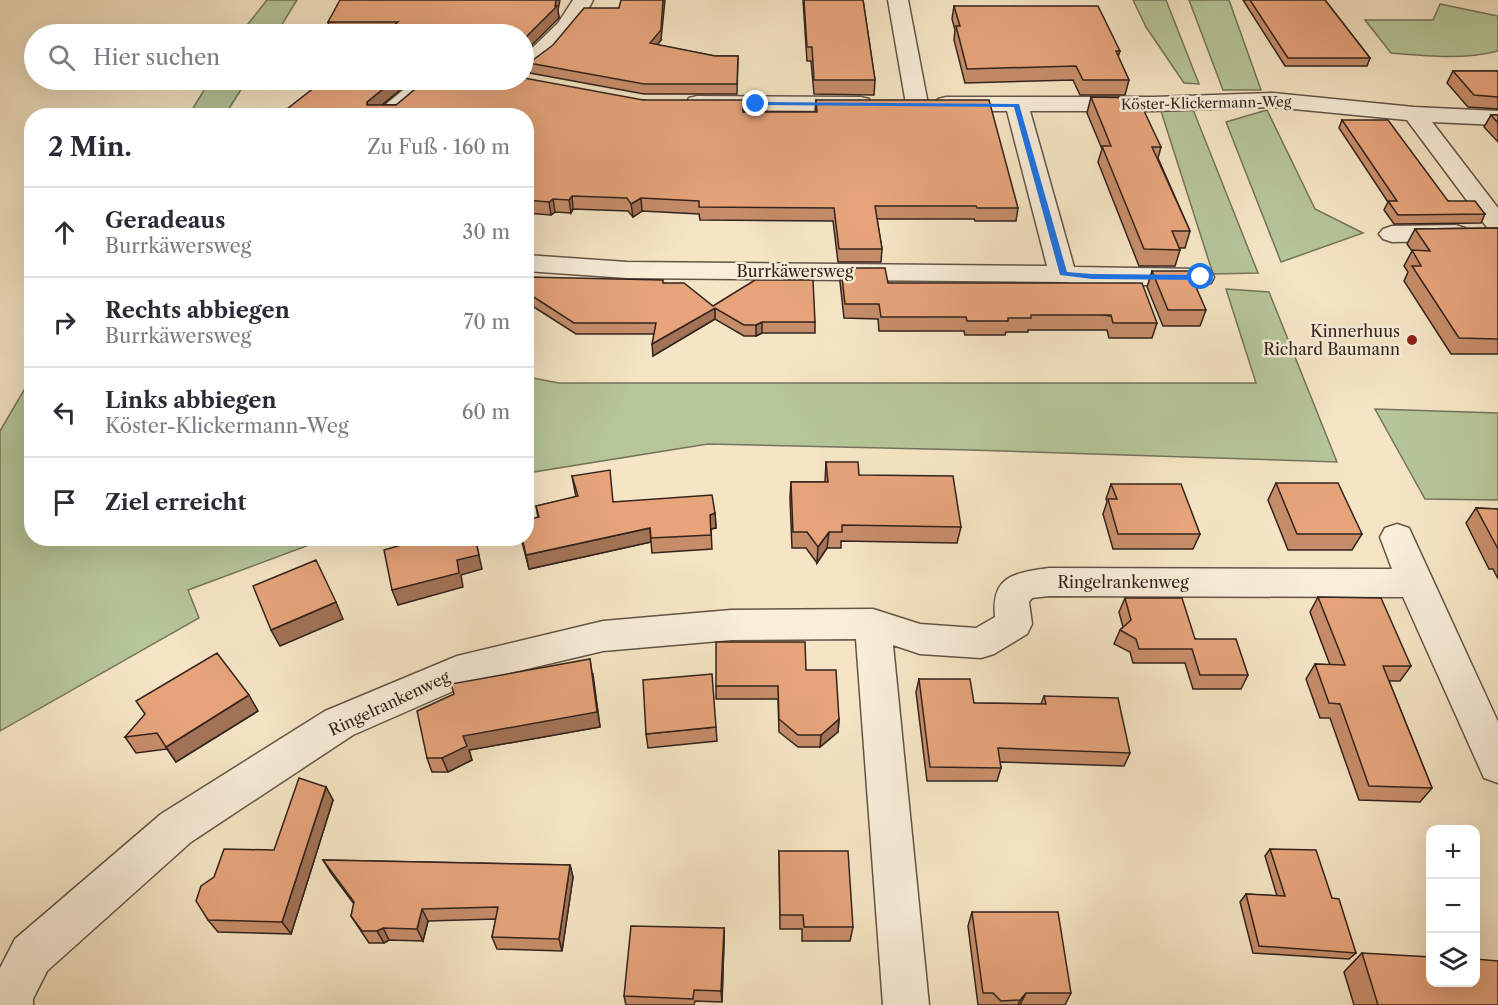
<!DOCTYPE html>
<html lang="de">
<meta charset="utf-8">
<style>
body{margin:0;font-family:"Libre Caslon Text",serif;background:#f2f2f3;color:#2b2b33}
.controls{position:absolute;right:18px;bottom:18px;display:grid;overflow:hidden;border-radius:12px;box-shadow:0 6px 24px #0002}
.controls button{width:54px;height:54px;display:grid;place-items:center;padding:0;border:0;border-bottom:2px solid #e1e1e2;background:#fff;color:#2b2b33;font:30px sans-serif}
.stop{position:absolute;width:18px;height:18px;margin:-14px;border:4px solid #1a73e8;border-radius:50%;background:#fff}
.stop.end{background:#1a73e8;border-color:#fff;box-shadow:0 2px 6px #0008}
.list{margin:0;padding:0;list-style:none}
h2{display:flex;justify-content:space-between;align-items:center;height:78px;margin:0;padding:0 24px;font-size:26px}
h2 small{font-size:20px;font-weight:400;color:#7c7c81}
.list li{display:grid;grid-template-columns:39px 1fr auto;gap:18px;align-items:center;box-sizing:border-box;height:90px;padding:0 24px;border-top:2px solid #e1e1e2}
.list b{display:block;font-size:22px;white-space:nowrap}
.list p{margin:0;font-size:20px;white-space:nowrap;color:#7c7c81}
.list em{font-size:20px;font-style:normal;color:#7c7c81}
.icon{flex:none;width:33px;height:33px;fill:none;stroke:currentColor;stroke-width:2;stroke-linecap:round;stroke-linejoin:round}
.map{position:relative;flex:none;width:1498px;height:1005px;overflow:hidden}
.search{position:absolute;background:#fff;box-shadow:0 6px 24px #0002;left:24px;top:24px;width:510px;height:66px;display:flex;align-items:center;gap:15px;box-sizing:border-box;padding:0 21px;border-radius:33px;color:#7c7c81;font-size:22px}
.panel{position:absolute;background:#fff;box-shadow:0 6px 24px #0002;left:24px;top:108px;width:510px;height:438px;border-radius:24px}
.map>svg:first-child{display:block}
</style>
<div class="map">
<svg width="1498" height="1005" viewBox="0 0 1498 1005">
<rect width="100%" height="100%" fill="#f5e5c4"/>
<filter id="stains"><feTurbulence type="fractalNoise" baseFrequency=".00333" numOctaves="4"/><feColorMatrix values="0 0 0 0 .2 0 0 0 0 .09 0 0 0 0 .02 0 0 0 .5 -.17"/></filter>
<radialGradient id="worn" r=".72"><stop offset=".6" stop-color="#630" stop-opacity="0"/><stop offset="1" stop-color="#630" stop-opacity=".3"/></radialGradient>
<!-- green -->
<path fill="#b6c699" stroke="#74745b" stroke-width="1.5" d="M267,0H297L276,34H240Z
M1133,0H1166L1199,84L1184,83L1146,27Z
M1189,0H1229L1261,90H1223Z
M1440,4L1498,16V51C1463,60 1426,56 1391,53L1365,20H1433Z
M210,80H247L225,115H189Z
M1192,107L1258,273L1213,274L1160,108Z
M1267,110L1315,209L1363,233L1281,262L1226,122Z
M1226,289L1269,292L1337,462L971,450L708,444L527,473V377L559,383H1256Z
M31,378L32,538L325,539L188,590L199,618L0,731V431Z
M1375,409L1498,413V500L1425,499Z"/>
<g fill="none" stroke-linecap="round" stroke-linejoin="round">
<defs>
<path id="street" d="M573,0H593C584,20 545,69 524,73V56L558,23Z
M888,0H908L928,104L925,109L917,111L909,109L906,104Z
M415,80H439L398,116H372Z
M1273,93L1414,107L1498,111V125L1432,122L1498,208V233L1489,230L1407,120L1273,107L1154,111H1030L1074,267L1201,269L1211,271L1214,277L1211,283L1201,285H1092L1063,282L627,278L526,271V255L627,262L1047,266L1007,111H946L938,109L935,104L938,99L946,97H1154Z
M697,96L861,97L869,99L872,104L869,109L861,111L697,110L689,108L686,103L689,98Z
M1456,225L1465,228L1469,233L1465,238L1456,241L1392,242L1383,239L1379,234L1383,229L1392,226Z
M1397,524L1409,528L1498,722V783L1484,778L1403,597L1049,596L1032,598L1029,602L1032,624L1027,634L994,654L981,658L920,654L893,645L929,1005H883L856,639L731,640L603,651L476,681L353,735L191,842L47,971L33,999V1005H0V968L15,939L161,814L325,711L457,656L603,621L731,610L873,609L920,624L976,628L995,617C991,575 1015,573 1049,568L1392,569L1380,537L1385,528Z"/>
</defs>
<!-- street casing -->
<use href="#street" stroke="#635447" stroke-width="3"/>
<!-- street -->
<use href="#street" fill="#f8eed9" fill-rule="evenodd"/>
</g>
<!-- wall -->
<path fill="#c78d6a" stroke="#32231d" stroke-width="1.5" d="M803,0H863L875,80L874,95L814,94L811,61H807Z
M1243,0H1325L1370,58L1367,66H1285Z
M954,6L1120,51L1118,57L1129,80L1125,95H1080L1073,80L965,83L954,40L955,30L952,19Z
M558,10L559,18L383,34H331L328,22Z
M661,40L657,45L715,56H738L737,94H644L530,73L529,63Z
M1453,71H1498V109L1468,107L1447,83Z
M412,80L381,105L643,100L743,112H815L816,100L1018,208L1016,221H975L974,219H877L882,249L881,262H838L833,221L700,220L699,214L642,211L633,217L628,211L573,209L571,213L555,212L551,215L526,213V116H278Z
M1091,97L1161,147L1158,158L1190,231L1185,248H1179L1180,250L1175,266H1139L1098,162L1102,149L1087,113Z
M1491,115H1498V142L1484,127Z
M1342,120L1448,201L1485,214L1481,223L1394,224L1384,210L1388,202L1339,128Z
M1498,228V354H1451L1404,281L1408,272L1404,266L1412,251L1407,244L1415,229Z
M841,268L888,283L1157,323L1152,338H1109L1107,330H1028V332H1006L1005,335H965L964,331H879L878,319L844,318L840,282Z
M1152,271L1206,310L1200,326H1163L1147,287Z
M526,277L664,283L713,306L815,322V333H762L756,336H744L715,319L653,356L654,334H576L526,302Z
M826,462L859,475L961,527L957,543L841,541V548H827L817,563L806,548H792L790,498L791,482H825Z
M572,476L614,502L715,513L716,528L711,529L712,549L652,553L651,542L529,569L521,538L538,517L536,506L576,497Z
M1276,483L1362,534L1352,550H1288L1268,500Z
M1111,484L1200,534L1193,549H1113L1103,514L1107,502L1106,499Z
M1476,508L1498,509V579L1493,569H1489L1466,523Z
M1318,597L1411,666L1400,681H1389L1432,788L1420,802L1359,800L1330,718H1320L1306,679L1315,664L1330,665L1310,612Z
M1125,598L1195,639L1248,675L1241,689H1193L1185,663H1133L1130,652L1114,644L1120,630L1123,627L1119,612Z
M806,670L839,719L838,732L820,747H798L779,732L778,699H716V686Z
M593,674L600,727L469,750L472,760L448,772H432L427,758Z
M919,679L974,703L1041,704L1044,696L1130,753L1124,766L1000,762L1001,768L997,781H927L916,692Z
M258,711L176,762L167,749L136,753L125,737Z
M716,727L717,741L648,748L646,734Z
M326,787L333,800L291,934L218,932L208,920L274,850Z
M1270,849L1332,898L1356,953L1349,959L1253,953L1240,902L1246,894L1277,896L1265,856Z
M779,851L853,927L850,941H802V929H780Z
M323,860L570,865L573,877L562,951L497,949L492,937L496,919L428,921L423,941L389,940L384,943H369L351,916L354,904L331,873Z
M972,912L1071,993L1065,1005H978L968,926Z
M724,928V940L722,1002L695,1001L694,1005H626L624,996Z
M1362,953L1498,1005H1354L1344,972Z"/>
<!-- shaded-wall -->
<path fill="#a27356" stroke="#32231d" stroke-width="1.5" d="M556,0H560L558,10L559,18L524,53V39L555,6Z
M663,0H665L661,40L650,53V43Z
M394,80H412L371,114L367,105V102Z
M572,196L573,209L571,213L569,200Z
M641,198L642,211L633,217L631,204Z
M553,199L555,212L551,215L549,202Z
M715,308V319L653,356L652,344Z
M762,322V333L756,336V325Z
M715,513L716,528L710,529V515Z
M650,528L651,542L529,569L526,555Z
M829,532L827,548L817,563L818,547Z
M475,538L482,569L461,575L463,587L398,605L392,590L457,560Z
M336,602L343,619L280,646L271,630Z
M590,659L600,727L469,750L472,760L448,772L442,758L463,736Z
M249,695L258,711L176,762L166,747Z
M839,719L838,732L820,747L821,735Z
M326,787L333,800L291,934L282,922Z
M570,865L573,877L562,951L559,939Z
M422,909L428,921L423,941L417,929Z
M383,928L389,940L384,943L377,931Z
M724,928V940L722,1002L721,991Z
M1026,993L1020,1005H1018L1020,1000Z"/>
<!-- building -->
<path fill="#e7a47b" stroke="#32231d" stroke-width="1.5" d="M340,0H556L555,6H557L524,39V34H382L398,22H328Z
M621,0H663L661,30L650,43L715,56H738L737,84H644L529,63L553,45L584,8H619Z
M804,0H863L875,80H814L812,47H807Z
M1250,0H1325L1370,58H1288Z
M954,6H1098L1120,51H1116L1129,80H1083L1076,66L967,69L956,26H960Z
M1453,71H1498V97L1474,95Z
M524,78L643,100H743V112H817L816,100H989L1018,208H977L976,206H875L882,249H839L834,208L699,207V201L641,198L631,204L627,198L572,196L569,200L553,199L549,202L526,200V116H278L324,80H394L367,102V105H396L426,80H524Z
M1091,97L1138,98L1161,147H1152L1190,231H1172L1180,250L1144,249L1102,146H1111Z
M1491,115H1498V123Z
M1342,120H1388L1448,201H1475L1485,214L1398,215L1388,201H1397Z
M1498,228V339L1459,338L1412,266H1421L1412,250L1430,251L1415,229Z
M841,268H885L888,283H1142L1157,323H1113L1111,315H1031V318H1008V321H967L966,317H881L879,304H845Z
M1152,271H1189L1206,310H1168Z
M526,277L663,280V283H684L713,306L755,280H813L815,322H762L756,325H744L715,308L652,344L656,323H574L526,292Z
M826,462H858L859,475L953,476L961,527L842,525V532H829L818,547L807,532H793L791,482H828Z
M610,470L613,502L712,495L715,513L710,515L711,535L651,538L650,528L526,555L522,538H526V520L539,517L536,506L578,496L572,476Z
M1276,483H1338L1362,534H1297Z
M1111,484H1181L1200,534H1118L1108,499H1117Z
M1476,508L1498,509V549Z
M416,538H475L479,555L457,560L459,573L392,590L384,550L408,543L410,540Z
M316,560L336,602L271,630L253,586Z
M1318,597L1381,598L1411,666H1383L1432,788L1369,786L1340,704L1329,703L1315,664L1345,665Z
M1125,598H1182L1195,639H1236L1248,675H1200L1192,649H1139L1136,639L1120,630L1131,620Z
M716,642H805L806,670H836L839,719L821,735H798L779,719L778,686H716Z
M217,653L249,695L166,747L157,733L125,737L145,714L136,701Z
M590,659L597,712L463,736L467,746L442,758H427L417,711L454,694L451,684Z
M712,674L716,727L646,734L643,680Z
M919,679H970L974,703L1046,704L1044,696L1118,698L1130,753L998,748L1001,768L930,767Z
M299,778L326,787L282,922L208,920L196,901L201,886L214,877L224,849L274,850Z
M1270,849L1316,850L1332,898L1339,899L1356,953L1259,946L1246,894L1285,896Z
M779,851H848L853,927H804L803,915H780Z
M323,860L570,865L559,939L492,937L498,907L422,909L417,929L383,928L377,931H362L351,916L354,902Z
M972,912H1058L1071,993H1026L1020,1000L1001,1001L993,993H983Z
M631,926L724,928L721,991L694,990L693,999L624,996Z
M1362,953L1431,957V982H1476V959L1498,961V1005H1378Z"/>
<!-- route -->
<path fill="#1a73e8" d="M756,102L1019,104L1067,272L1092,274L1201,275L1205,277L1201,280L1092,279L1060,275L1014,107L753,105Z"/>
<!-- markers -->
<circle fill="#8f2418" stroke="#f8eed9" stroke-width="2" cx="1412" cy="340" r="6"/>
<g text-anchor="middle" dominant-baseline="central" stroke-width="5" stroke-linejoin="round" paint-order="stroke">
<!-- far-street labels -->
<g font-size="14" fill="#32231d" stroke="#f8eed9">
<text transform="translate(1206 103) rotate(-1)">Köster-Klickermann-Weg</text>
</g>
<!-- street labels -->
<g font-size="16" fill="#32231d" stroke="#f8eed9">
<text x="795" y="271">Burrkäwersweg</text>
<text x="1123" y="582">Ringelrankenweg</text>
<text transform="translate(389 703) rotate(-25)">Ringelrankenweg</text>
</g>
<!-- poi labels -->
<g font-size="16" fill="#32231d" stroke="#f8eed9" text-anchor="end">
<text x="1400" y="331">Kinnerhuus<tspan x="1400" dy="18">Richard Baumann</tspan></text>
</g>
</g>
<rect width="100%" height="100%" filter="url(#stains)"/>
<rect width="100%" height="100%" fill="url(#worn)"/>
</svg>
<div class="controls">
<button>+</button>
<button>−</button>
<button><svg class="icon" aria-label="layers" viewBox="0 0 24 24"><path d="M12 4l9 5-9 5-9-5zM3 14l9 5 9-5"/></svg></button>
</div>
<div class="stop" style="left:1201px;top:277px"></div>
<div class="stop end" style="left:756px;top:104px"></div>
<div class="search"><svg class="icon" aria-label="search" viewBox="0 0 24 24"><circle cx="10" cy="10" r="6"/><path d="M15 15l6 6"/></svg>Hier suchen</div>
<section class="panel">
<h2>2 Min.<small>Zu Fuß · 160 m</small></h2>
<ul class="list">
<li><svg class="icon" aria-label="ahead" viewBox="0 0 24 24"><path d="M12 20V5M6 11l6-6 6 6"/></svg><div><b>Geradeaus</b><p>Burrkäwersweg</p></div><em>30 m</em></li>
<li><svg class="icon" aria-label="right" viewBox="0 0 24 24"><path d="M7 20v-9h11M14 6l5 5-5 5"/></svg><div><b>Rechts abbiegen</b><p>Burrkäwersweg</p></div><em>70 m</em></li>
<li><svg class="icon" aria-label="left" viewBox="0 0 24 24"><path d="M17 20v-9H6M10 6l-5 5 5 5"/></svg><div><b>Links abbiegen</b><p>Köster-Klickermann-Weg</p></div><em>60 m</em></li>
<li><svg class="icon" aria-label="arrive" viewBox="0 0 24 24"><path d="M6 21V4h12l-3 4 3 4H6"/></svg><div><b>Ziel erreicht</b></div></li>
</ul>
</section>
</div>
